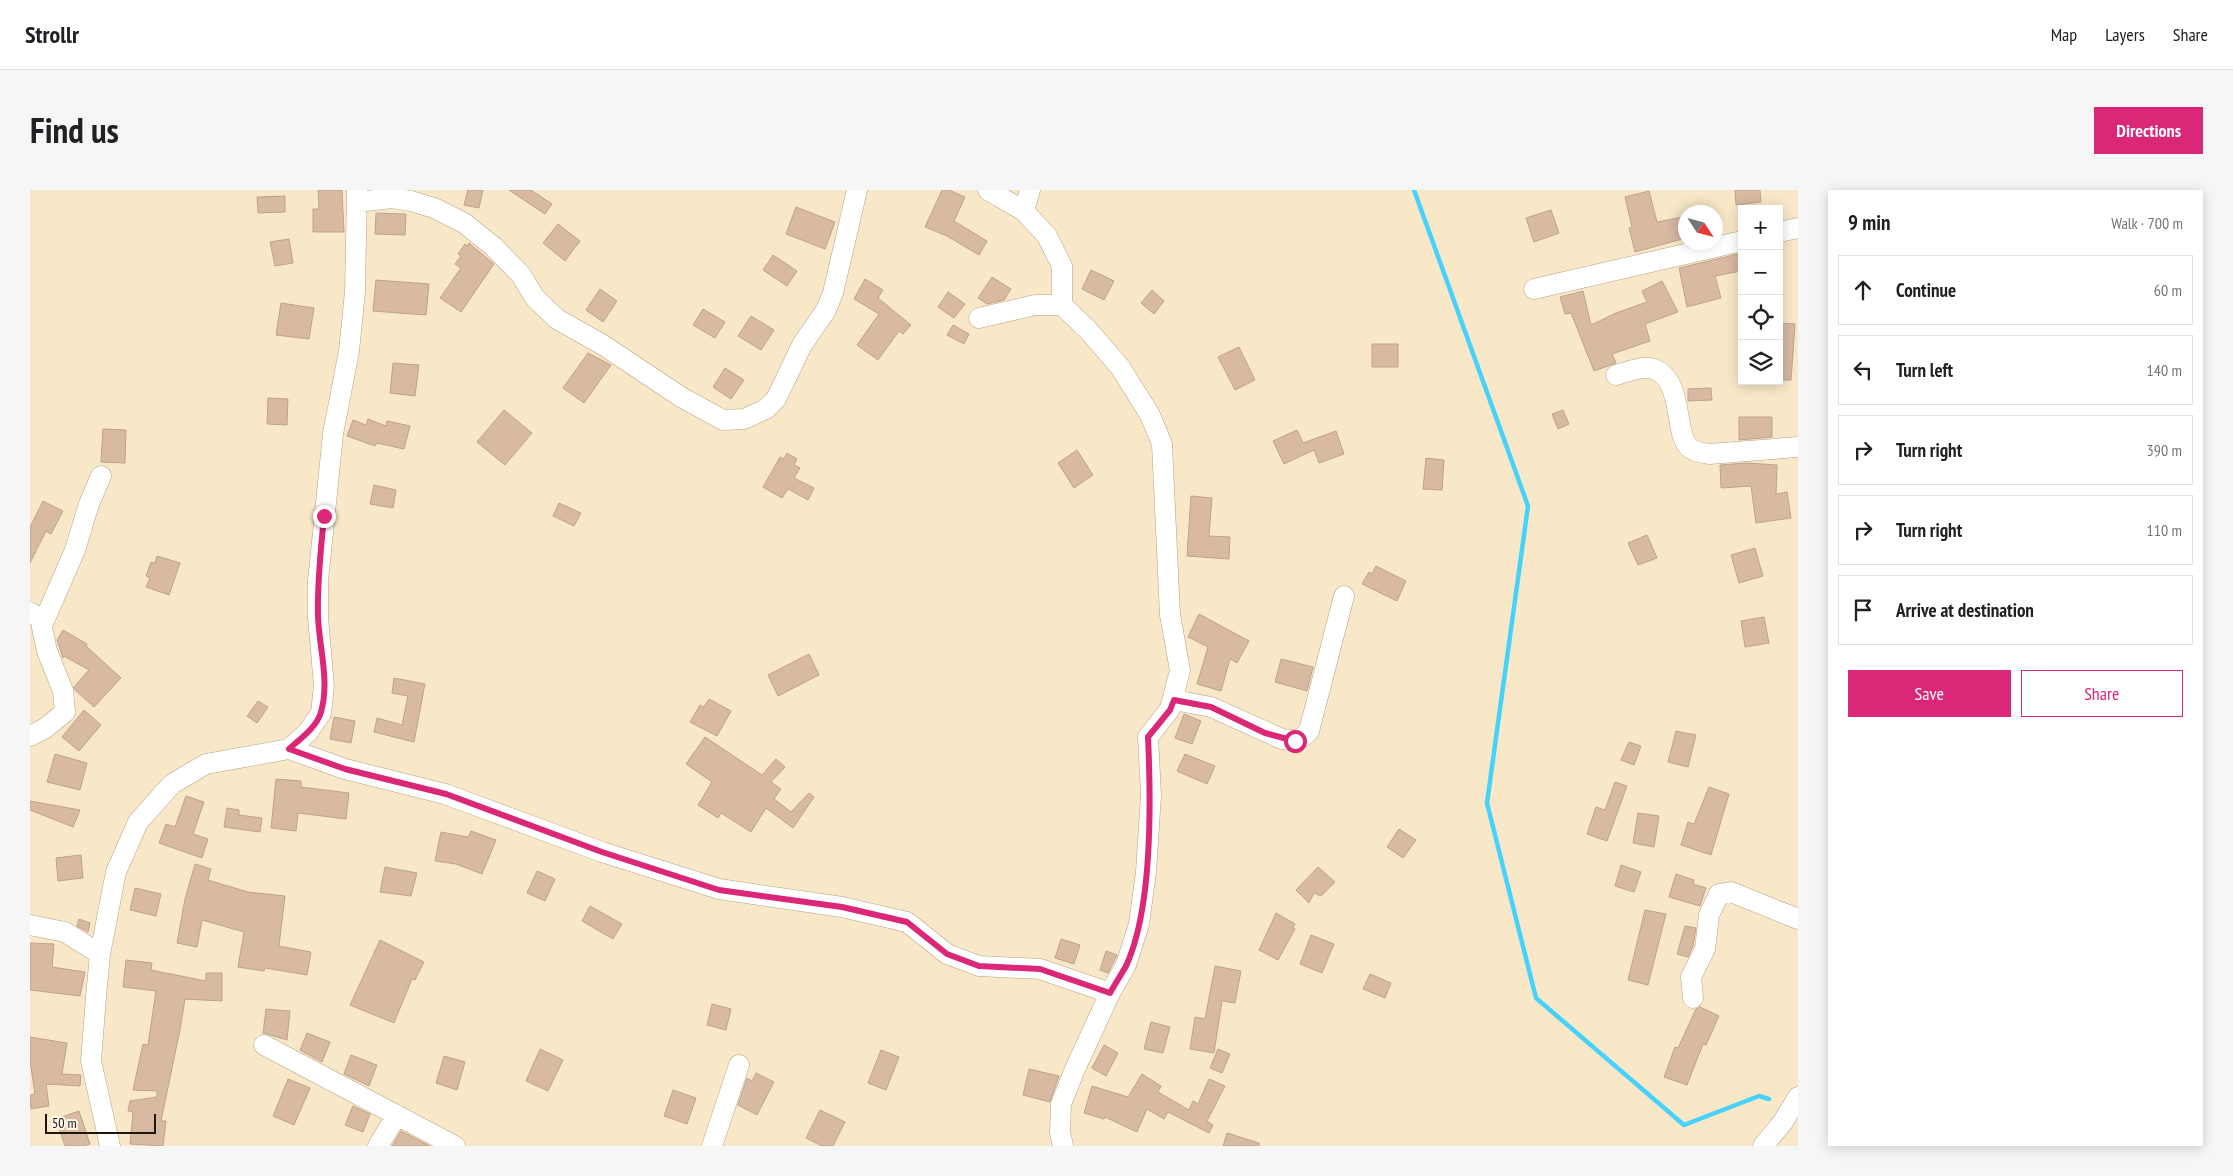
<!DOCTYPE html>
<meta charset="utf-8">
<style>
body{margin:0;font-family:"PT Sans Narrow",sans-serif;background:#f6f6f6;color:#202124}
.controls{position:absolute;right:15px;top:15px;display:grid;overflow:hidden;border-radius:0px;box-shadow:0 2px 12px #0003}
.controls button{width:45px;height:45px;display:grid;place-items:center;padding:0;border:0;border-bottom:1px solid #e0e0e0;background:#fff;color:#202124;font:25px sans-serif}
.compass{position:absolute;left:1648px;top:15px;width:45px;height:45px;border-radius:50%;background:#fff;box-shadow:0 2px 12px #0003;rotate:126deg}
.scale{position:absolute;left:15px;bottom:12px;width:111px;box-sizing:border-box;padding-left:5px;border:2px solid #1d170b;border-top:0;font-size:14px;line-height:18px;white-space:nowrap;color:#1d170b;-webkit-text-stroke:4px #fdf6e9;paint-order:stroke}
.stop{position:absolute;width:15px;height:15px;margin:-11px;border:4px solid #db2777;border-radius:50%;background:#fff}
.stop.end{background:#db2777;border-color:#fff;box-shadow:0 1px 5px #0008}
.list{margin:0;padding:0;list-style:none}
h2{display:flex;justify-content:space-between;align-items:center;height:65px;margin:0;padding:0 20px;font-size:21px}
h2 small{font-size:16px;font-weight:400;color:#757577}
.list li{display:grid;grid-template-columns:32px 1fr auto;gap:15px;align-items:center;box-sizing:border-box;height:70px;margin:0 10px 10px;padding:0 10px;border:1px solid #e0e0e0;border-radius:0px}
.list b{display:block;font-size:19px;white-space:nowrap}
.list em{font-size:16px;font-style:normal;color:#757577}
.actions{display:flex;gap:10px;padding:15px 20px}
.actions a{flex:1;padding:11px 0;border:1px solid #db2777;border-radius:0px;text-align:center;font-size:18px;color:#db2777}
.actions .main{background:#db2777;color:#fff}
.icon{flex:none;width:28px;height:28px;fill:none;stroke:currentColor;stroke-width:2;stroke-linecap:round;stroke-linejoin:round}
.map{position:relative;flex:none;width:1768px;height:956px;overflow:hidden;border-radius:0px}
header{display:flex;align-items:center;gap:30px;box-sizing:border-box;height:70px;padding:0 25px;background:#fff;border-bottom:1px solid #e0e0e0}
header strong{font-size:24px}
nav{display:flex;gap:28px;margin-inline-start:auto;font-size:18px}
.intro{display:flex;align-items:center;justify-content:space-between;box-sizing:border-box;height:120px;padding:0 30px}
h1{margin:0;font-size:35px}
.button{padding:12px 22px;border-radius:0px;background:#db2777;color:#fff;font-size:18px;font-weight:700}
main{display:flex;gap:30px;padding:0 30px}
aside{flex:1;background:#fff;border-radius:0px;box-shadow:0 2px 12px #0003}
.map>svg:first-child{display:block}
</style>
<header>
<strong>Strollr</strong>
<nav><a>Map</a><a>Layers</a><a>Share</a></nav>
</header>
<div class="intro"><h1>Find us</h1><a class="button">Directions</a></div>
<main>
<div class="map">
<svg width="1768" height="956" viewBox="0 0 1768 956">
<rect width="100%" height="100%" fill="#f9e8c7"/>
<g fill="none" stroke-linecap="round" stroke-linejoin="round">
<!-- stream -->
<path stroke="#47d2fb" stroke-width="4.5" d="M1384,0L1498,316L1457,613L1506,808L1654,935L1729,906L1739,909"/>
</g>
<!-- building -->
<path fill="#d8b9a2" stroke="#c0a28c" d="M288,0H312L314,42H283V19H289Z
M438,0H453L449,18L434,15Z
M479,0H501L522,14L515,24Z
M912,0H919L935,7L924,31L957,51L949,65L917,46L895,37Z
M1705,0H1730L1731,12L1706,15Z
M1619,1L1627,32L1653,27L1656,48L1605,62L1599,38L1602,37L1595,7Z
M255,6V22L228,23L227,7Z
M766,17L805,32L795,59L756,44Z
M1521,20L1529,43L1504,52L1496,28Z
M346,23L376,24L375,45L345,44Z
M528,34L550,51L535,71L513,53Z
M259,49L263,73L245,76L240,52Z
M439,53L464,74L431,122L410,108L431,78L425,74L431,66L428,64L435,54L438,56Z
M1708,64L1711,81L1685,86L1691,108L1657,117L1649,78Z
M743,65L767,81L757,96L733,80Z
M1061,80L1084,91L1074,110L1052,99Z
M962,87L981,99L974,110L957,114L948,108Z
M835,89L853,100L848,108L881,135L873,144L869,141L848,170L827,155L849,124L824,109Z
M346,90L399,94L396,125L343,121Z
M1632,91L1648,122L1615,134L1620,151L1582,164L1586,173L1564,181L1541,123L1535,124L1530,107L1553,101L1561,135L1586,123L1617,112L1612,101Z
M570,99L587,111L573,132L556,120Z
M1122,100L1134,111L1124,124L1111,113Z
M918,102L935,114L924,128L908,117Z
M251,113L284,118L279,149L246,145Z
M673,119L695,132L685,148L663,135Z
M721,126L744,140L731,160L708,146Z
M1749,133L1765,134L1761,190H1749Z
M923,135L939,144L934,154L917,145Z
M1342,154H1368V177H1342Z
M1209,157L1225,190L1205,200L1188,167Z
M558,163L581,175L554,213L533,198Z
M363,173L389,175L385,206L360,203Z
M695,178L714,190L701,209L683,197Z
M1681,198L1682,210L1658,211V199Z
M238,208L258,209L257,235L237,234Z
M474,220L502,243L475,275L447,252Z
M1533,220L1539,234L1528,239L1522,224Z
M1709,227H1742V247L1709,250Z
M338,229L356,236L357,231L380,236L374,259L347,253L345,256L317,246L323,230L336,235Z
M73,239L96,240L95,273L71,272Z
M1267,240L1273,253L1306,241L1314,264L1289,273L1284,260L1254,274L1243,251Z
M1047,260L1063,285L1044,298L1028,273Z
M757,263L767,269L764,275L770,278L764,288L784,298L778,310L758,299L752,308L733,297L750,267L754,269Z
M1396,268L1414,270L1412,300L1393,299Z
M1717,273L1747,275L1746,304L1757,302L1761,328L1726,333L1721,296L1691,298L1690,275Z
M344,295L366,300L363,318L340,314Z
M1161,306L1182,308L1179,346L1200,347L1199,369L1157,366Z
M13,311L33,321L21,344L16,341L0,373V337Z
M529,313L551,323L544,336L523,326Z
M1617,345L1627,368L1608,375L1598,353Z
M1725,358L1733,386L1709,393L1701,365Z
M127,366L150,373L139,405L116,397L120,388L116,386L121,372L125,373Z
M1346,376L1376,391L1367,411L1332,394L1339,382L1342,384Z
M1169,424L1219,451L1207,473L1200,469L1191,501L1167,494L1178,457L1158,447Z
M1734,427L1739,453L1715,457L1711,431Z
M33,440L57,454L56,456L91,488L64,517L45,500L44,497L59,480L34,466L33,468L27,450Z
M779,464L789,485L748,506L738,485Z
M1251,469L1283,477L1277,501L1245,492Z
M364,488L395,494L384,552L344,542L347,528L372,535L378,506L362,503Z
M679,509L701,521L687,546L660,532L670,515L674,517Z
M228,511L238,517L227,533L217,526Z
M54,520L71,535L49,561L32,547Z
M1154,524L1171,531L1162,554L1145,548Z
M304,527L325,531L321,553L300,549Z
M1646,541L1666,545L1658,577L1638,572Z
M675,547L732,585L746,569L755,577L741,592L751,599L744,609L761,622L779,603L784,607L763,638L736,618L721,642L691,623L688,628L668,615L682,592L656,574Z
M1599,552L1611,556L1604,575L1591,570Z
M25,564L57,573L50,600L17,592Z
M1155,564L1185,576L1177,594L1147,581Z
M246,589L271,591V597L319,603L316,629L268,623L266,641L241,638Z
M1585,592L1597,596L1577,651L1557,644L1566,617L1575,620Z
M1679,597L1699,604L1681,665L1651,655L1658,632L1664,634Z
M156,606L174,612L163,644L178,649L172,668L129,653L136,634L145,637Z
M0,611L50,620L43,637L0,620Z
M197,618L209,620V625L232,628L230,642L194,637Z
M1608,623L1629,626L1624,657L1603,653Z
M1369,639L1386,650L1373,668L1357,657Z
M441,641L466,650L452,684L426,674L405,671L411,642L438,647Z
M51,665L53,688L28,691L26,668Z
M165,674L181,679L178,690L218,702L255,706L249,756L281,762L277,785L235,778L234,781L208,777L214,742L172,730L167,757L147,753L155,709Z
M1591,675L1611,682L1604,702L1585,696Z
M355,677L387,683L381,706L350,702Z
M1288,677L1305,692L1291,706L1284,703L1279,713L1266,700Z
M507,681L525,689L515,711L497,703Z
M1646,684L1664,690L1663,694L1676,698L1670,716L1639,707Z
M105,698L131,704L126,726L100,720Z
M560,716L592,734L583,749L552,731Z
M1615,720L1636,724L1618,795L1598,790Z
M1246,723L1265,734L1263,738L1265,739L1248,770L1229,760Z
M49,729L60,733L58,742L47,736Z
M1655,736L1666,738L1663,756L1658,767L1647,764Z
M1281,745L1304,754L1292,783L1270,774Z
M1031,749L1050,755L1044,774L1025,768Z
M350,750L394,772L385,790L382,789L364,833L320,815Z
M0,753L24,754L22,777L55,782L50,806L0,800Z
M1076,761L1087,765L1078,783L1070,780Z
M96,770L122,773L121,780L176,791V783H192V811L155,809L150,840L131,931H136L133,956L100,954L103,922L98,921L100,911L127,907V901L103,900L113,854L118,855L126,801L93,797Z
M1185,776L1211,781L1205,813L1192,811L1184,863L1160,859L1165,827L1175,829Z
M1340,784L1361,793L1355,808L1333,799Z
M682,814L701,819L696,840L677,835Z
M1670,817L1689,826L1676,855L1673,854L1657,895L1634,887L1645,857L1648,858L1666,819Z
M236,819L260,821L257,850L233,843Z
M1121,832L1140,837L1133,863L1114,859Z
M277,843L300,852L292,872L270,860Z
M0,847L37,853L32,884L51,885L50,896L16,894L19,916L1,919L0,905L5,904L0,871Z
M1074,855L1088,863L1076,886L1062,878Z
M510,859L533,870L518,901L496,891Z
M1188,859L1200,864L1192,883L1180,878Z
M851,860L869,867L856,900L838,893Z
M321,865L347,875L339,896L314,884Z
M414,866L435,872L427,900L406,893Z
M999,879L1029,886L1020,912L993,905Z
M726,883L744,892L727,925L708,915L717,888L722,891Z
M1112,884L1131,896L1128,902L1159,920L1163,911L1168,914L1179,889L1195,896L1177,931L1183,935L1179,943L1138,922L1134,929L1117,919L1107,942L1075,927L1074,929L1054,923L1062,896L1098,907Z
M258,889L280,898L264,935L243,926Z
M643,900L666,908L657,934L634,926Z
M323,916L340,924L333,942L315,935Z
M790,920L815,932L803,956H792L776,948Z
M49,921L60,954L53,956H35L26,929Z
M371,941L400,956H362Z
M1197,943L1229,953V956H1193Z"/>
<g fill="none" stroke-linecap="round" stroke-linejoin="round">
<defs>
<path id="minor" d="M958,0L994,21
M1000,0L994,21L1017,46L1032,76V115L1058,140L1090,177L1120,225L1132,254L1140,425L1150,480L1140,519L1118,547L1121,605L1116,682L1109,734L1096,775L1080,803L1045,879L1031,914L1030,942L1033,956
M327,12L362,8L381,11L404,18L434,33L464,57L491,85L505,108L527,129L573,155L651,207L693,230L714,229L736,219L746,209L772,155L796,120L803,103L827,0
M1749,42L1768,38
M1504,99L1712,51
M949,128L1005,115H1032
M1586,185C1597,182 1613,175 1624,179C1655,191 1643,245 1660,258C1665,262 1673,263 1679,264L1768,257
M0,422L10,428L17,461L33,501L35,522L14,539L0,546
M10,428L15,429L45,360L59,314L71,286
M1144,510L1181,517L1252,549C1265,551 1270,551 1279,541L1314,406
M259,559L278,542L291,523L294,496L288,427V391L303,244L319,161L325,102L327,0
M0,735L35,742L70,764
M1663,808L1661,787L1675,759L1679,725L1689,704L1701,702L1768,729
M234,855L425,956
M80,956L61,871L66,807L70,764L86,682L108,632L142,594L176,574L259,559L315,579L415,604L572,662L689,699L812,717L877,732L917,764L949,776L1010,779L1080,803
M348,956L367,925
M682,956L709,875
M1733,956L1753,932L1768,907"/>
</defs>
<!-- minor casing -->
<use href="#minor" stroke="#b3a283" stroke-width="21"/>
<!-- minor -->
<use href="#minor" stroke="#fff" stroke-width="20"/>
</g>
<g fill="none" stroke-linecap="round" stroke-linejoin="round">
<!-- route -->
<path stroke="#db2777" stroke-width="6" d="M294,326C291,359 287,392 288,426C289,457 300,491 291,522C287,537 270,549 259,559L315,579L416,604L572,662L689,700L812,717L877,732L917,764L949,776L1010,779L1080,803C1085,794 1091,785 1096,776C1123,718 1121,611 1118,547L1140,520L1144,510L1181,517L1235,543L1265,551"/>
</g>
</svg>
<div class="controls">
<button>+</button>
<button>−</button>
<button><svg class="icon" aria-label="locate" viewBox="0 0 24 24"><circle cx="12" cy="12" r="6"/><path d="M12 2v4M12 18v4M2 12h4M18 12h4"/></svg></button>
<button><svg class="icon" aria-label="layers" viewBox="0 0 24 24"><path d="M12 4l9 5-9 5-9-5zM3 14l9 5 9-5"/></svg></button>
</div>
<svg class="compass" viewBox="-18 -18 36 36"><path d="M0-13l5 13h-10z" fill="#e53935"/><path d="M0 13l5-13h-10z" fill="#757577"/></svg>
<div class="scale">50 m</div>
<div class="stop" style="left:1265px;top:551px"></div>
<div class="stop end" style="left:294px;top:326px"></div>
</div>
<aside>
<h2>9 min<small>Walk · 700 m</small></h2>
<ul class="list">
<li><svg class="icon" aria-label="ahead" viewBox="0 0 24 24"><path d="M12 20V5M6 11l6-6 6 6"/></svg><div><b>Continue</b></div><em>60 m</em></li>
<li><svg class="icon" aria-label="left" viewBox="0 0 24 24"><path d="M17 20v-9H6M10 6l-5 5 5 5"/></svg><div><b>Turn left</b></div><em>140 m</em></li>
<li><svg class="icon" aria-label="right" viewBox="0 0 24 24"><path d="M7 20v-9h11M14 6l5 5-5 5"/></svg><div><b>Turn right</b></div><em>390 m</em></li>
<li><svg class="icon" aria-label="right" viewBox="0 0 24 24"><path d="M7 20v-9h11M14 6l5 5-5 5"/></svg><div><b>Turn right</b></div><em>110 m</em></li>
<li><svg class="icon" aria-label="arrive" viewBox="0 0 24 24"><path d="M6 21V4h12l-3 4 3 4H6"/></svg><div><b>Arrive at destination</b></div></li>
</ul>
<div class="actions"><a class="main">Save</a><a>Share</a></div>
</aside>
</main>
